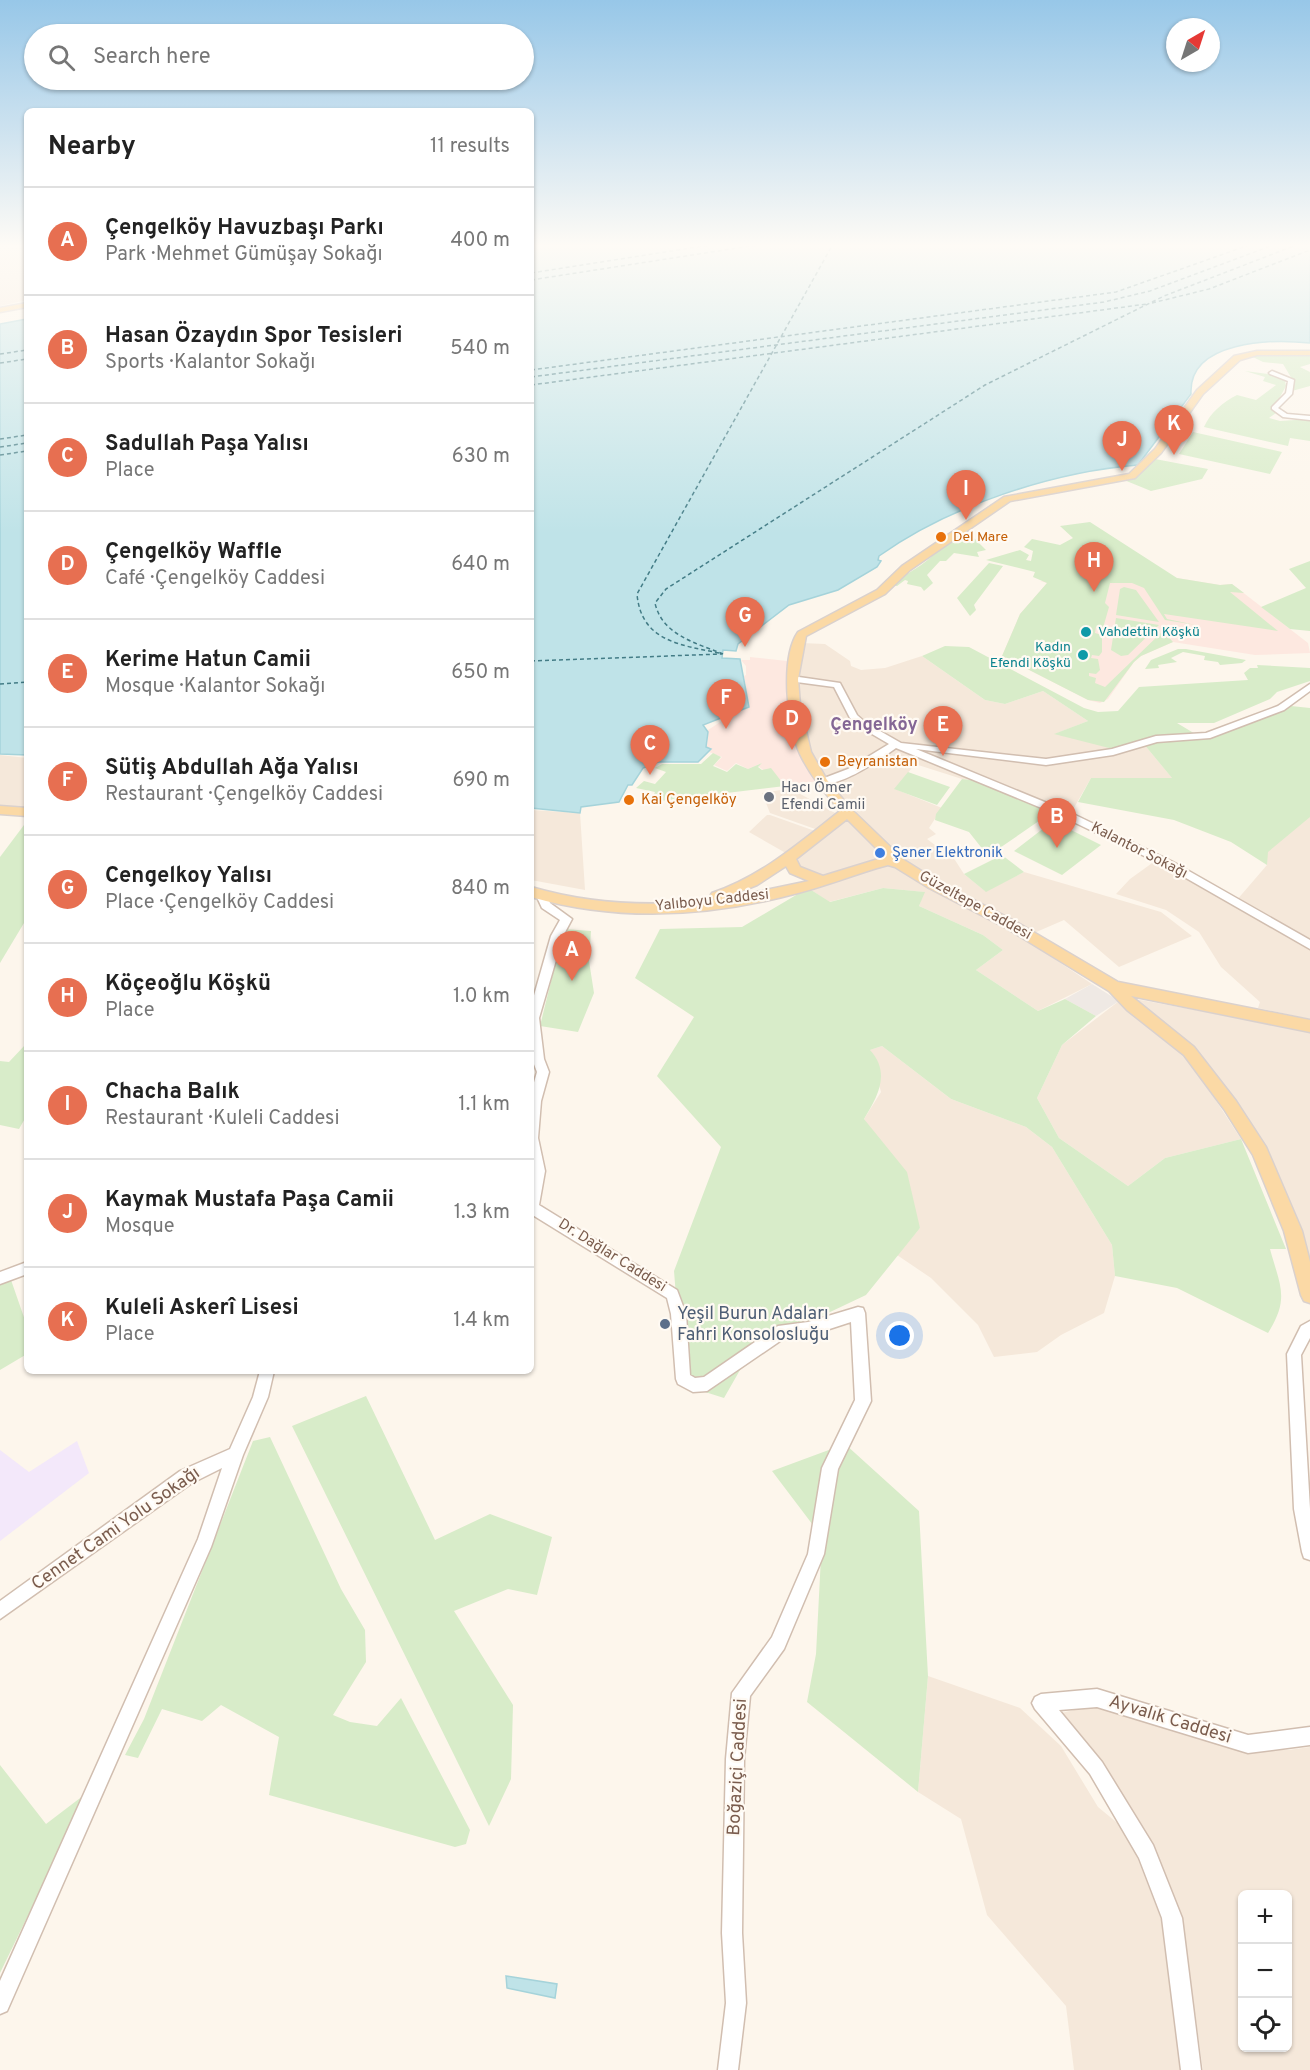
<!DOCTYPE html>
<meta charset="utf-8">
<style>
body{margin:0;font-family:Overpass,sans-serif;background:#f2f2f2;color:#222}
.controls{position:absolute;right:18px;bottom:18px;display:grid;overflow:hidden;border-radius:9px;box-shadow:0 2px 4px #0004}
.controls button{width:54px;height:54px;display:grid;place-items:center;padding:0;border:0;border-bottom:2px solid #e0e0e0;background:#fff;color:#222;font:30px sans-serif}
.compass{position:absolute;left:1166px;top:18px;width:54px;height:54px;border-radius:50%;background:#fff;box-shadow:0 2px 4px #0004;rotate:39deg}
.you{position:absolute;left:900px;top:1336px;width:21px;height:21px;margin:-15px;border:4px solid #fff;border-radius:50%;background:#1a73e8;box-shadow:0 0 0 9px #1a73e833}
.badge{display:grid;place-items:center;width:39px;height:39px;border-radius:50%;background:#e76f51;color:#fff;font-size:20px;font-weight:700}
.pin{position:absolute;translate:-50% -50px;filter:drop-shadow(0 2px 3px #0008)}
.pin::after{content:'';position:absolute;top:32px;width:21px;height:18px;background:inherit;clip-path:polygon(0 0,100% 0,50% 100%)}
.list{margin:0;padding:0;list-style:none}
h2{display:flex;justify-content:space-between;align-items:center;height:78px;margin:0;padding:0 24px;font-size:26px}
h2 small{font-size:20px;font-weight:400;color:#767676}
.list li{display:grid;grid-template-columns:39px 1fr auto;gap:18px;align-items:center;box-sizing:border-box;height:108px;padding:0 24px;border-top:2px solid #e0e0e0}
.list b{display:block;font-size:22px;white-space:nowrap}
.list p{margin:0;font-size:20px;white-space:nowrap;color:#767676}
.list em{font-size:20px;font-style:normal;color:#767676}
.icon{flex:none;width:33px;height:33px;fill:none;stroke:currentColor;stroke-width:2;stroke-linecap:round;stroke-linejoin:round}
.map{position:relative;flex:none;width:1310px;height:2070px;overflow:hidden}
.search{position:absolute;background:#fff;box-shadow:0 2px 4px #0004;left:24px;top:24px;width:510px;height:66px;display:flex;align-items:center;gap:15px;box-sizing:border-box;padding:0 21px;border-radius:33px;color:#767676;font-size:22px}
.panel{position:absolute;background:#fff;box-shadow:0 2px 4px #0004;left:24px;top:108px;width:510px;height:1266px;border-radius:9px}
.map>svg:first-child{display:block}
</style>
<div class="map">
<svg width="1310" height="2070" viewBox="0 0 1310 2070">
<rect width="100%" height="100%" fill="#fdf6ec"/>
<!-- residential -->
<path fill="#f5e8da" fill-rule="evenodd" d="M0,244H27V300L0,306Z
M801,643L825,644L850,661L851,666L861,670L885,668L922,656L985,700L1005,704L1043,691L1088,721L1055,734L1143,743L1173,779L1091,778L1071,813L895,743L845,775L825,780L808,750L798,712L796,679Z
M897,746L980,781L962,779L915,764L895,789L942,808L929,828L936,834L927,839L955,860L964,874L985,891L1024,872L1161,912L1192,936L1119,967L1064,920L1034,933L941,884L896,854L851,813L827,783Z
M0,755L27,758V808L0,806Z
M787,789L793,790L837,814L818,830L770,813L762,793Z
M531,810L580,813L585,890L531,880Z
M767,815H770L815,831L788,853L784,852L749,832Z
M847,817L885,857L821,878L803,872L794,856Z
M1307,817H1310V941L1236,901L1267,865V852Z
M1155,861L1310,947V1019L1258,1008L1260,1002L1221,967L1199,932L1166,910L1116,894L1130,879Z
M889,865L1023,938L1092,984L1038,1011L976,970L1003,950L983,935L919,906L924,892L883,888L829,902L808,888Z
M1135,999L1310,1031V1269L1262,1145L1194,1051L1135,1006Z
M1119,1001L1187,1056L1241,1139L1165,1158L1128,1186L1059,1138L1037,1098L1062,1045Z
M882,1046L951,1099L1026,1127L1052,1147L1112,1245L1115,1276L1104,1313L1061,1335L1037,1352L994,1357L978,1325L931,1278L897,1255L920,1228L864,1119L881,1092L870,1050Z
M928,1676L1020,1708L1061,1746L1098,1807L1127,1831L1164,1927L1181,2070H1074L1066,2006L987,1915L961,1819L918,1792Z
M1100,1704L1241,1750H1289L1310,1747V2070H1203L1181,1916L1154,1850L1057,1714ZM1242,1894H1288V2048H1242Z"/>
<!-- commercial -->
<path fill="#fde8e0" d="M1177,578L1220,585L1232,584L1308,643L1310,653L1255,655L1173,642L1141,656L1134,662L1108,699L1100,703L1088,700L1002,656L1020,614L1047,583L1040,581Z
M750,657L787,661L818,781L785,786L758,766L762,763L748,769L736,763L727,771L714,765L722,757L709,752L712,749L707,747L708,730L734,713L749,706L744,676L746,675V666L741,660H750Z"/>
<!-- industrial -->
<path fill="#efe9e4" d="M1092,984L1119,1001L1096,1016L1065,999Z"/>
<!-- education -->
<path fill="#f3e8fa" d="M77,1441L89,1473L0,1541V1450L29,1472Z"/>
<!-- green -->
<path fill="#d8ecc9" d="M1249,355H1310V364L1300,367L1310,372V386L1292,391V379L1283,364L1263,362Z
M1245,371L1284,376L1286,386L1274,408L1276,413L1269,418L1280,421L1310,419V441L1290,438L1288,446L1204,427C1210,413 1223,402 1237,395L1256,400L1276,385L1263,381L1265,377Z
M1193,432L1282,452L1270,474L1179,454Z
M1155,459L1208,469L1202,479L1151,491L1124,480L1133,478Z
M1090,522L1177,578L1220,585L1232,584L1244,593L1230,592L1278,631L1164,614L1167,619L1196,625L1165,620L1144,588L1132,583H1110L1105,603L1109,607L1103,628L1096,627L1095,633L1102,635V652L1099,656L1092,655L1091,658L1098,659L1100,670L1096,674L1089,673V676L1096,678L1095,683L1105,687L1163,631L1173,642L1141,656L1134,662L1104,702L1088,700L1002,656L1020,614L1047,583L1033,577L1035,572L986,560L1020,550L1029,555L1026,560L1031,561L1033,551L1024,547L1032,539L1060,545L1073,538L1060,526Z
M961,537L974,538L986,550L977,552L979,557L954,553L946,561H940L927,575L933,583L924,591L921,587L907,584L908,581L905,580L897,586L892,585C900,577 906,575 915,569C932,559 942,544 961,537Z
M1310,561V631L1290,629L1261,607L1306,588L1289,569Z
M989,563L1003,566L974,605L976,610L970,616L957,598Z
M1124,587L1136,590L1159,622L1116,615L1120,589Z
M1116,618L1159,625L1128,655L1121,656L1111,650Z
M945,646L969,647L1084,708L1098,712L1118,711L1139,687L1248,680L1244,673L1250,668H1258L1257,665L1310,668V681L1277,692L1270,699L1214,723H1177L1197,735H1216L1291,706L1310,708V817L1268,852L1267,865L1231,842L1174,820L1078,802L1091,778H1172L1143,743L1113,749L1054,734L1088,721L1043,691L1005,704L985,700L922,656Z
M1178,649H1186L1246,660L1242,663L1220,665L1218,662L1204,660L1205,656L1183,652L1171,658L1177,662L1158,665L1159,668L1145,669L1151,660Z
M713,753L721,757L713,766L727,772L736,764L748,769L762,763L758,767L762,770L771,768L785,786L660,801L653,796L655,792L636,788L644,781L655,784L666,772L655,768L662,764H701Z
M908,772L950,787L937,805L894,789Z
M962,779L980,781L1052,812L988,856L969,832L935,820L936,814Z
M27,821V918L0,963V857Z
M1053,821L1101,845L1062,875L1014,851Z
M1002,855L1024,872L986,892L964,874Z
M808,888L830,902L883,888L925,892L919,906L983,935L1003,950L976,970L1038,1011L1065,999L1096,1016L1062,1045L1037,1098L1059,1138L1128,1186L1165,1158L1241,1139L1286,1249H1270C1280,1286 1290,1298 1268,1333L1177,1288L1115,1276L1112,1245L1052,1147L1026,1127L951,1099L882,1046L870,1050C891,1073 878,1096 864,1119L907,1172L920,1228L866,1295L752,1349L724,1398L683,1385L674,1271L721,1147L657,1076L694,1017L635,978L660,929L742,927Z
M564,929L591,931L589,961L594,993L578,1032L540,1026Z
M25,1045H27V1115L19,1129L0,1125V1061L9,1062Z
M11,1280L27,1326V1354L0,1370V1283Z
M366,1396L435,1540L490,1514L552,1537L537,1595L508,1589L454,1611L513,1705L511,1779L489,1826L292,1426Z
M270,1437L341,1589L365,1630L366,1662L333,1715L350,1722L377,1726L401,1698L470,1830L466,1844L455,1847L269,1795L279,1737L221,1705L202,1721L162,1709L138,1758L125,1755L144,1719L253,1441Z
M845,1444L919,1511L928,1676L918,1792L807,1702L816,1654L822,1537L772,1471Z
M0,1765L46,1824L88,1792L0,1973Z"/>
<!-- water -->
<path fill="#bfe3e8" stroke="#a5d3da" stroke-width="1.5" d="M531,244H1310V343C1273,339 1188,340 1191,394L1138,465C1052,472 949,506 879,556L878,560L881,561L877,567L838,590L789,605L738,644L736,651L723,650L722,658L740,659L749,707L703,725L708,732L706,747L711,749L698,762H658L643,768L632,785H628L619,802L581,807L580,813L531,808Z
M27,319V755L0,754V324Z
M506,1976L557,1984L555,1998L507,1988Z"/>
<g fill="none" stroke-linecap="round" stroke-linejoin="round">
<!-- ferry -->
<path stroke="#437c86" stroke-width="1.5" stroke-dasharray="4 3" stroke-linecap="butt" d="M531,273L716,244
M531,280L763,244
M1152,303L1209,289L1310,250
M0,354L27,350
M0,363L27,359
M531,370L1116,292L1252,244
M531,377L1104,302L1150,291L1276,244
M531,385L1147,304
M0,439L27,435
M0,447L27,443
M0,455L27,451
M719,653C680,645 641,641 637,594L833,244
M723,654C696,643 662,635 655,603L666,589L985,385L1164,296L1299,244
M531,661L722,654
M0,684L27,682"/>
<defs>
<path id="minor" d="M1272,371L1294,380L1292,394L1278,408L1287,414L1310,416V420L1283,417L1272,409V407L1286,393L1288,381L1270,374L1269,373Z
M792,676L840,683L857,715L866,723L901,743L1046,759L1112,749L1156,736L1206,733L1278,706L1310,684V691L1284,710L1210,738L1157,742L1113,755L1046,765L916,749L1069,812L1173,862L1310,940V949L1165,866L1061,816L896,748C878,761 841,787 819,784V780L848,769L889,744L860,727L850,718L834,687L789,681V677Z
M541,891L545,892L550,903L572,919L563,936L539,1018L544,1059L549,1072L541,1101L538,1138L545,1171L539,1205L677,1290L686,1314L690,1375L695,1378L704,1377L778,1326L808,1322L858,1307L863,1308L865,1313L871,1401L838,1469L824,1554L784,1649L750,1696L744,1759L742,1933L746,2003L738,2070H718L726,2003L722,1933L726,1759L732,1693L772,1637L808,1554L822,1468L855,1400L851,1322L808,1336L786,1337L707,1391L693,1392L678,1384L676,1379L671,1314L667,1298L531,1214V1093L537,1072L532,1059L531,1006L551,936L560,920L542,908L536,895Z
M27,1262V1274L0,1284V1272Z
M1310,1321V1338L1301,1355L1310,1509V1560L1304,1558L1302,1552L1294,1509L1287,1354L1301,1326Z
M260,1371H274L268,1397L243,1455L211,1547L7,2011L0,2014V1981L198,1539L222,1468L192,1483L0,1619V1601L180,1471L230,1449L253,1397Z
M1097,1689L1248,1735L1310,1727V1745L1248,1753L1097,1707L1059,1710L1102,1762L1153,1845L1182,1918L1201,2070H1181L1162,1918L1139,1858L1090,1774L1035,1709L1032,1703L1035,1697L1041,1694Z"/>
<path id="major" d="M0,244H10L0,247Z
M27,303V307L0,312V308Z
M1257,351H1310V355H1257L1240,360L1203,394L1161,453L1135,478L1010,501L910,570L885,594L806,636L798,679L800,705L811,752L827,780L851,809L904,860L939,882L1018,923L1118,982L1310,1020V1032L1131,996L1194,1047L1236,1101L1266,1147L1302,1231L1310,1262V1303L1304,1301L1301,1295L1284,1231L1253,1155L1224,1109L1184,1055L1127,1010L1109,991L1008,929L929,888L895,867L888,865L877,868C851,876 825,886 798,893C710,917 619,922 531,897V887C592,905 652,907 715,900L710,896L712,893C762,876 799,843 840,811C825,793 810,775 800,754C787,726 780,658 798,632L877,590L902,566L1004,497L1129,474L1155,449L1197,390L1234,356ZM847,819L885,857L823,876L800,867L796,859ZM786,866L790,873L809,881L722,899L757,885Z
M0,806L27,808V816L0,814Z"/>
</defs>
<!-- minor casing -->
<use href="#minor" stroke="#d1beb0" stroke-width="3"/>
<!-- major casing -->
<use href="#major" stroke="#dad1cd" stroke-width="3"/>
<!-- minor -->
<use href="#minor" fill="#fff" fill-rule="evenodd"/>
<!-- major -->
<use href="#major" fill="#fbd9a5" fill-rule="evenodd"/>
</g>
<!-- sky -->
<linearGradient id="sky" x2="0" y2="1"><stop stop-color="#97c7e8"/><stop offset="0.46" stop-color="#fefbf6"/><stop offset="1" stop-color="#fefbf6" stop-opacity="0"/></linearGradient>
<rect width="1310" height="534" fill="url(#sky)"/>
<!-- markers -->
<g fill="#e8710a" stroke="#fffaf3" stroke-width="2">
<circle cx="941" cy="537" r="6"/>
<circle cx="825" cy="762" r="6"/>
<circle cx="629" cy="800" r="6"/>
</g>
<g fill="#0f9aa8" stroke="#fffaf3" stroke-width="2">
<circle cx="1086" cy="632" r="6"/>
<circle cx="1083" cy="655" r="6"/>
</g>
<circle fill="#6b7280" stroke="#fffaf3" stroke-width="2" cx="769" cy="797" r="6"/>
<circle fill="#3f7fe0" stroke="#fffaf3" stroke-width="2" cx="880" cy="853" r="6"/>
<circle fill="#5c6f8a" stroke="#fffaf3" stroke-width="2" cx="665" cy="1324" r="6"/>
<g text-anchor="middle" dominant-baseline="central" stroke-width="4.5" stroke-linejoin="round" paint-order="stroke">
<!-- far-food labels -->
<g font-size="14" fill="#c56008" stroke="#fffaf3" text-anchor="start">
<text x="953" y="537">Del Mare</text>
</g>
<!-- far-culture labels -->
<g font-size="14" fill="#0d838f" stroke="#fffaf3" text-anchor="start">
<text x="1098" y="632">Vahdettin Köşkü</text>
<text x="1071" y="647" text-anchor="end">Kadın<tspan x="1071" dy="16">Efendi Köşkü</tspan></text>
</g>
<!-- food labels -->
<g font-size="15" fill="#c56008" stroke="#fffaf3" text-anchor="start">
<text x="837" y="762">Beyranistan</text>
<text x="641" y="800">Kai Çengelköy</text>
</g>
<!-- worship labels -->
<g font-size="15" fill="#5b616d" stroke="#fffaf3" text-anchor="start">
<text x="781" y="788">Hacı Ömer<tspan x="781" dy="17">Efendi Camii</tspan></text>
</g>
<!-- street labels -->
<g font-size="15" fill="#7a5c4d" stroke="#fffaf3">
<text transform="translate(1139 851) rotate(27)">Kalantor Sokağı</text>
<text transform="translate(712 901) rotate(-6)">Yalıboyu Caddesi</text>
<text transform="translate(975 906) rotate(29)">Güzeltepe Caddesi</text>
<text transform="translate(612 1256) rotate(32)">Dr. Dağlar Caddesi</text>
</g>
<!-- shop labels -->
<g font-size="15" fill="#366cbe" stroke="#fffaf3" text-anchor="start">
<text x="892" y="853">Şener Elektronik</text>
</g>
<!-- far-district labels -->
<g font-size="18" font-weight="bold" fill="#846695" stroke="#fffaf3">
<text x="874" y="725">Çengelköy</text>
</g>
<!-- near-service labels -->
<g font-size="18" fill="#4e5e75" stroke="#fffaf3" text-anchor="start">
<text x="677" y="1314">Yeşil Burun Adaları<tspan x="677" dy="21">Fahri Konsolosluğu</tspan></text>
</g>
<!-- near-street labels -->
<g font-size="18" fill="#7a5c4d" stroke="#fffaf3">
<text transform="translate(116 1529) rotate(-35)">Cennet Cami Yolu Sokağı</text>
<text transform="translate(1170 1720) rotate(17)">Ayvalık Caddesi</text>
<text transform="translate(738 1767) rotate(-87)">Boğaziçi Caddesi</text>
</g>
</g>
</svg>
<div class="controls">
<button>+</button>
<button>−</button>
<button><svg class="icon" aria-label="locate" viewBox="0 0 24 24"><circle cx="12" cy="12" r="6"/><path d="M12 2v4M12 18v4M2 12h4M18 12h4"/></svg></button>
</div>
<svg class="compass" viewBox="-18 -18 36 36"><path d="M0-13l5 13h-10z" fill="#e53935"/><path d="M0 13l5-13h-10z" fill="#767676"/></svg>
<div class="you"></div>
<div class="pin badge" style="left:572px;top:981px">A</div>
<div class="pin badge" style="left:1057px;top:848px">B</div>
<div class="pin badge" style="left:650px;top:775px">C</div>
<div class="pin badge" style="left:792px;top:750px">D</div>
<div class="pin badge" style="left:943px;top:756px">E</div>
<div class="pin badge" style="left:726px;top:729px">F</div>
<div class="pin badge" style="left:745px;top:647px">G</div>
<div class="pin badge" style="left:1094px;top:592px">H</div>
<div class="pin badge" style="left:966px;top:520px">I</div>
<div class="pin badge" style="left:1122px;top:471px">J</div>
<div class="pin badge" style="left:1174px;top:455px">K</div>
<div class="search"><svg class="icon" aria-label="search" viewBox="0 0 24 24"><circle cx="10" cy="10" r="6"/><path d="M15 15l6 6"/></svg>Search here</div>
<section class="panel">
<h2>Nearby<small>11 results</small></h2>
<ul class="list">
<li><span class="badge">A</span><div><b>Çengelköy Havuzbaşı Parkı</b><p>Park · Mehmet Gümüşay Sokağı</p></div><em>400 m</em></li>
<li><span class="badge">B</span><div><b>Hasan Özaydın Spor Tesisleri</b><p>Sports · Kalantor Sokağı</p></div><em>540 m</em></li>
<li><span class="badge">C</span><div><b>Sadullah Paşa Yalısı</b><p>Place</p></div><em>630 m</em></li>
<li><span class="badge">D</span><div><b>Çengelköy Waffle</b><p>Café · Çengelköy Caddesi</p></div><em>640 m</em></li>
<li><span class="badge">E</span><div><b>Kerime Hatun Camii</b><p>Mosque · Kalantor Sokağı</p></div><em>650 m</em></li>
<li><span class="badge">F</span><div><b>Sütiş Abdullah Ağa Yalısı</b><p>Restaurant · Çengelköy Caddesi</p></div><em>690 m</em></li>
<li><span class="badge">G</span><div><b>Cengelkoy Yalısı</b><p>Place · Çengelköy Caddesi</p></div><em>840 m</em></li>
<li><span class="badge">H</span><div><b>Köçeoğlu Köşkü</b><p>Place</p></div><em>1.0 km</em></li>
<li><span class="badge">I</span><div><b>Chacha Balık</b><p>Restaurant · Kuleli Caddesi</p></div><em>1.1 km</em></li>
<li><span class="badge">J</span><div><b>Kaymak Mustafa Paşa Camii</b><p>Mosque</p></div><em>1.3 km</em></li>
<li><span class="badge">K</span><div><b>Kuleli Askerî Lisesi</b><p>Place</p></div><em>1.4 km</em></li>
</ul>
</section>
</div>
